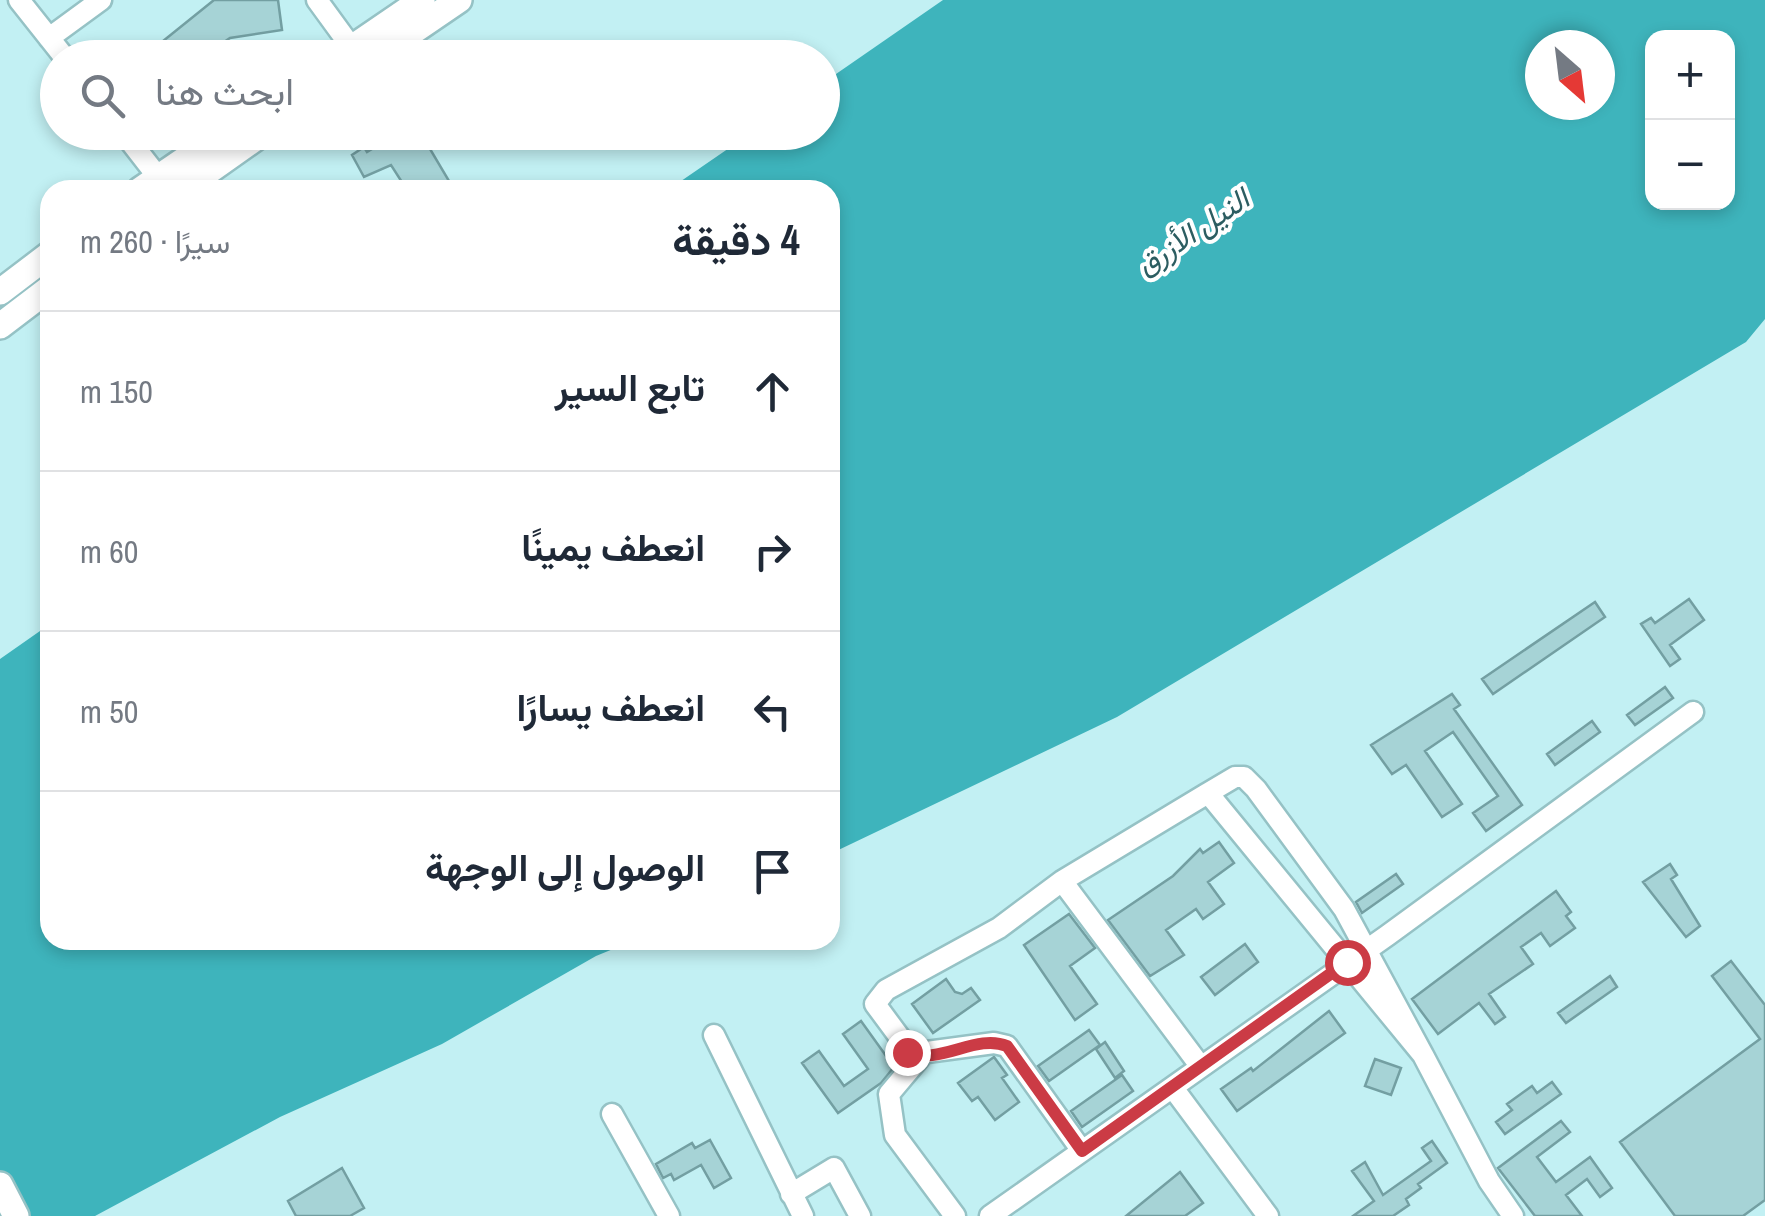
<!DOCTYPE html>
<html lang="ar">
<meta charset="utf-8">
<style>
body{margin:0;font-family:"Archivo Narrow",Vazirmatn,sans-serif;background:#f2f2f3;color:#1f2937;direction:rtl}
.controls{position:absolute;right:30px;top:30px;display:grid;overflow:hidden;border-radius:20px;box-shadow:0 5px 15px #0003}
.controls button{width:90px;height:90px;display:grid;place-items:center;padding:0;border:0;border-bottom:2px solid #e0e1e3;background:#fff;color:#1f2937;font:50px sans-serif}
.compass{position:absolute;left:1525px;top:30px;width:90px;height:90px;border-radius:50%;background:#fff;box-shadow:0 5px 15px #0003;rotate:152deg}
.stop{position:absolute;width:30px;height:30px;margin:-22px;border:8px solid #cb3b45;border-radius:50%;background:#fff}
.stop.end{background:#cb3b45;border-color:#fff;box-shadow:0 2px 10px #0008}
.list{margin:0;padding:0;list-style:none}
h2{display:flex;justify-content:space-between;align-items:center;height:130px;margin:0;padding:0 40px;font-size:42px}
h2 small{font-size:32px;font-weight:400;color:#747a83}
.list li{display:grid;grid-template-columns:65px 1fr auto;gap:30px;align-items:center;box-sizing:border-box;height:160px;padding:0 40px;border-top:2px solid #e0e1e3}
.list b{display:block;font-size:38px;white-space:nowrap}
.list em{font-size:32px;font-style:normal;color:#747a83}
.icon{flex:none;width:55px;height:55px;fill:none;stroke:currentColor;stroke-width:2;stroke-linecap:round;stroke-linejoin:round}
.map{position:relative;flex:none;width:1765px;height:1216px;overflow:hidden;direction:ltr}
.search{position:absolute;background:#fff;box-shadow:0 5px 15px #0003;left:40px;top:40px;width:800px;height:110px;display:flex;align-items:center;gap:25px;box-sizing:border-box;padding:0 35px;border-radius:55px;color:#747a83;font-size:38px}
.panel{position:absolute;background:#fff;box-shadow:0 5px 15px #0003;left:40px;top:180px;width:800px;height:770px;border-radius:30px;direction:rtl}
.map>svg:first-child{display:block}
</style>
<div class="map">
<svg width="1765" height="1216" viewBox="0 0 1765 1216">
<rect width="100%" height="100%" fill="#c2f0f3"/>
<!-- water -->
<path fill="#3eb4bc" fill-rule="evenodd" d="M943,0H1765V319L1746,342L1117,717L830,854V190H668L751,133L822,132L823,83ZM1652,38H1728V202H1652ZM1540,45H1600V105H1540Z
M50,624V940H635L596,956L442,1044L280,1117L95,1216H0V659Z"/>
<!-- building -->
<path fill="#a6d3d6" stroke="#739fa2" stroke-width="2.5" d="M214,0H278L282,30L230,38L201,58H142Z
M384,132H420L452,186L445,190H407L391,165L364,177L352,155L364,147L367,152L388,139Z
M1689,599L1704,620L1670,645L1680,659L1670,666L1641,624L1651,618L1655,623Z
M1595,602L1605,617L1493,694L1482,679Z
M1665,687L1673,698L1635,725L1627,715Z
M1452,694L1460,705L1454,709L1522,805L1486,831L1473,813L1498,796L1453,732L1425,751L1462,804L1442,817L1406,765L1392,774L1371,745Z
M1592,721L1600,732L1555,765L1547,754Z
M1219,842L1234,863L1208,882L1224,904L1203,919L1196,909L1166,930L1184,955L1150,976L1108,920L1173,876L1200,849L1203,853Z
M1670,864L1677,875L1671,879L1700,926L1686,937L1643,882Z
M1396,874L1403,884L1362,913L1356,902Z
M1556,891L1571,912L1566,916L1575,928L1550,946L1541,933L1521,947L1533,964L1489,994L1505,1017L1495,1024L1479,1003L1438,1034L1412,999Z
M1069,914L1095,948L1070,966L1097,1004L1075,1020L1024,945Z
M1245,944L1258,962L1215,995L1201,977Z
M1731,961L1765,1005V1200L1743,1216H1675L1620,1142L1760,1039L1712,976Z
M1610,976L1617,987L1566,1023L1558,1013Z
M946,979L955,992L962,994L971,988L980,1000L933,1033L912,1004Z
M1329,1011L1345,1033L1237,1111L1221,1089L1251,1068L1253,1071Z
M861,1021L894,1067L881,1083L838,1113L802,1063L819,1051L844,1086L868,1069L843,1034Z
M1089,1030L1100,1045L1049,1081L1038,1066Z
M1105,1042L1124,1071L1115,1078L1096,1049Z
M994,1057L1007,1075L1002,1078L1019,1102L995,1120L978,1097L972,1101L958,1083Z
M1375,1059L1401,1068L1391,1095L1365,1086Z
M1122,1075L1133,1091L1082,1127L1071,1111Z
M1552,1082L1561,1094L1505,1134L1496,1122L1512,1110L1507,1104L1532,1086L1537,1093Z
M1561,1121L1570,1132L1537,1157L1556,1182L1590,1157L1612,1188L1600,1197L1587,1179L1566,1195L1582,1216H1535L1498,1168Z
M710,1140L731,1178L714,1188L701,1165L674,1180L671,1174L663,1178L656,1164L692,1143L695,1148Z
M1432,1141L1447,1163L1418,1184L1421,1188L1406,1199L1409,1205L1393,1216H1353L1374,1201L1352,1171L1365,1162L1383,1195L1431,1161L1422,1148Z
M342,1168L364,1208L350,1216H296L288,1201Z
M1180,1172L1203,1203L1185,1216H1126Z"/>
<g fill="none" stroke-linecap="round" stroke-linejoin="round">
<defs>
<path id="minor" d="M19,0L65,58
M317,0L352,48
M49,38L101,0
M123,132L158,177
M1235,777H1244L1256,789L1344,909L1423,1055L1208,793Z
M1062,881L1201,1067
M714,1035L803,1216
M1423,1055L1489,1181L1513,1216
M921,1056L889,1094L895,1135L955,1216
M1173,1088L1268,1216
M612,1114L669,1216
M1082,1151L1007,1046L994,1043L912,1054L875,1004L886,990L999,928L1062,881L1208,793
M791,1194L834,1168L860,1216
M990,1216L1388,935L1693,712"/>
<path id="major" d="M337,58L422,0
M374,58L459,0
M140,190L225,132
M182,190L264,132
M0,292L50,254
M0,326L50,288
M0,1185L16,1216"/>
</defs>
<!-- minor casing -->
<use href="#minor" stroke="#95c2c5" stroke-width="25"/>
<!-- major casing -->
<use href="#major" stroke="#95c2c5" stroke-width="30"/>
<!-- minor -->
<use href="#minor" stroke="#fff" stroke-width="20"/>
<!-- major -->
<use href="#major" stroke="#fff" stroke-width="25"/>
</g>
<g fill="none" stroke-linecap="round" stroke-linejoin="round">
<!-- route -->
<path stroke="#cb3b45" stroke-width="12" d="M907,1052C939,1066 976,1033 1007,1046L1082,1151L1347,962"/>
</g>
<g text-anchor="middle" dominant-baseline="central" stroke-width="8" stroke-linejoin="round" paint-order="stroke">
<!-- water labels -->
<g font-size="30" font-style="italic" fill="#2c5d61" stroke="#fff">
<text transform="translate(1192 231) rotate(-34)">النيل الأزرق</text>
</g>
</g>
</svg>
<div class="controls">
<button>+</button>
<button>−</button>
</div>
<svg class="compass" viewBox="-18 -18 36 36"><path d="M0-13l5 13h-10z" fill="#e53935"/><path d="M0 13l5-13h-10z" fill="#747a83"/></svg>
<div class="stop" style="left:1347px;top:962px"></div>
<div class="stop end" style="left:907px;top:1052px"></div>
<div class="search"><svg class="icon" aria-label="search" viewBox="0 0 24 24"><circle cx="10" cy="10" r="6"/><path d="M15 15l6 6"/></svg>ابحث هنا</div>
<section class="panel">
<h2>4 دقيقة<small>سيرًا · 260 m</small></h2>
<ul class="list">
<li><svg class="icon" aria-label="ahead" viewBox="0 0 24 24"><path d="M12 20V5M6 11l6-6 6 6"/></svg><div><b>تابع السير</b></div><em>150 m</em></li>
<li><svg class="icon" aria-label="right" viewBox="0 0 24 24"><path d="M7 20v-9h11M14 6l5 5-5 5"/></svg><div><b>انعطف يمينًا</b></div><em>60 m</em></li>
<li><svg class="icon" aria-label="left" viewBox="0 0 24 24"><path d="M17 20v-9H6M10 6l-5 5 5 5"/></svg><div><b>انعطف يسارًا</b></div><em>50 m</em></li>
<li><svg class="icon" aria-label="arrive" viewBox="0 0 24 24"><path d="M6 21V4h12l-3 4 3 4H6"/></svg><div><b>الوصول إلى الوجهة</b></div></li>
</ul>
</section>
</div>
